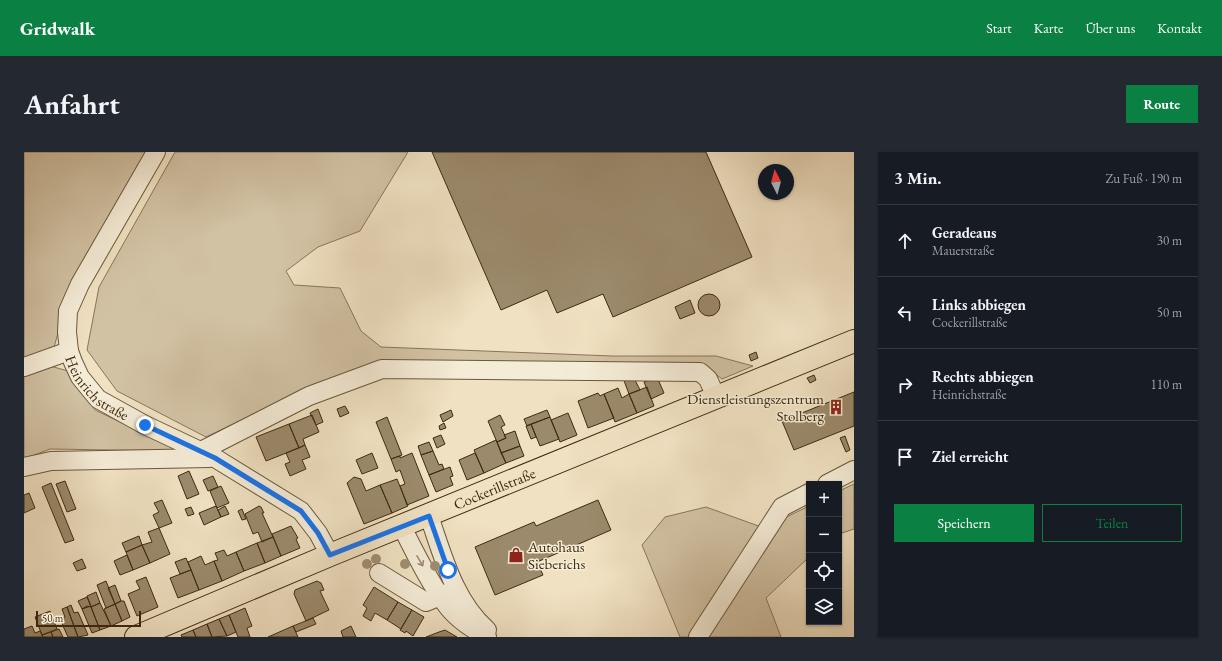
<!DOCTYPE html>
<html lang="de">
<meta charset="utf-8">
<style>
body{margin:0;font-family:"EB Garamond",serif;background:#242831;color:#f1f3f6}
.controls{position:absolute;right:12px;bottom:12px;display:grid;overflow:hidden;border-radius:0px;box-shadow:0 1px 3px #0004}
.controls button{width:36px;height:36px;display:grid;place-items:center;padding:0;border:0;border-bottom:1px solid #363941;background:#171b24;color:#f1f3f6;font:20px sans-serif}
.compass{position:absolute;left:734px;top:12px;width:36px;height:36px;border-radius:50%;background:#171b24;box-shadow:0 1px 3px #0004;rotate:354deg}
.scale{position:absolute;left:12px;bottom:10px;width:105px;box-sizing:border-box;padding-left:4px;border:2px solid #3e2b0f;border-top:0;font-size:11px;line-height:14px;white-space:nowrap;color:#3e2b0f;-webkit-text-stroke:3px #f5ecd7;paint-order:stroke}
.stop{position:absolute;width:12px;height:12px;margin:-9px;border:3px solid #1a73e8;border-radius:50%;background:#fff}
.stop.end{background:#1a73e8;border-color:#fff;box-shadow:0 1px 4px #0008}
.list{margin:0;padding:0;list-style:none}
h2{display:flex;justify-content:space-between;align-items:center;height:52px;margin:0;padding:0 16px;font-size:17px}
h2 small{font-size:13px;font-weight:400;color:#9ea1a6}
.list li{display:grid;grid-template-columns:26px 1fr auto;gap:12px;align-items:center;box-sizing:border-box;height:72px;padding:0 16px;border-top:1px solid #363941}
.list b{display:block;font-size:15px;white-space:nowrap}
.list p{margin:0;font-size:13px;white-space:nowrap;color:#9ea1a6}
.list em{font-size:13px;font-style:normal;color:#9ea1a6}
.actions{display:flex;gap:8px;padding:12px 16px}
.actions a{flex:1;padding:9px 0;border:1px solid #0b8043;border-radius:0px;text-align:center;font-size:14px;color:#0b8043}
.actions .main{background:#0b8043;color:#fff}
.icon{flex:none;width:22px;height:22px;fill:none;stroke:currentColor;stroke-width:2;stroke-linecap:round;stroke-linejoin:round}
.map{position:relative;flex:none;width:830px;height:485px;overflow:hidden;border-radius:0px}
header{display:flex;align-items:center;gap:24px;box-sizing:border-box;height:56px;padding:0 20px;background:#0b8043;color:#fff}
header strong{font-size:19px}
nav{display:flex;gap:22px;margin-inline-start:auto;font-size:14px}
.intro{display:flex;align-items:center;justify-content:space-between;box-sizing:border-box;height:96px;padding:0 24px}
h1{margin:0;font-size:28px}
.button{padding:10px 18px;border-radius:0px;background:#0b8043;color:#fff;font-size:14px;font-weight:700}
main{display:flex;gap:24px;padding:0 24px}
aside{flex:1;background:#171b24;border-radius:0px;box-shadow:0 1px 3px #0004}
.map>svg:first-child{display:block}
</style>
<header>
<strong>Gridwalk</strong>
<nav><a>Start</a><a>Karte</a><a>Über uns</a><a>Kontakt</a></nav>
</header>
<div class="intro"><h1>Anfahrt</h1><a class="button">Route</a></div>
<main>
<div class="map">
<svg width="830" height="485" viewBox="0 0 830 485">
<rect width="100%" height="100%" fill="#f0e1c2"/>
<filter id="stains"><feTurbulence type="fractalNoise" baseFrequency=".005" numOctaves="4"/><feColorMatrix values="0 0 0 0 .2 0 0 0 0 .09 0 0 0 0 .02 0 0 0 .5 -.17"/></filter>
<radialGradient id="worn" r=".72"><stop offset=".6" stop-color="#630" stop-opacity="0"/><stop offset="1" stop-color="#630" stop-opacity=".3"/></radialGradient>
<!-- green -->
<path fill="#d2c2a4" stroke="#88765a" d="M0,0H122L48,130L29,199L0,209Z
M151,0H384L336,79L294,95L262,119L270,133L316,136L337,179L357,195L588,204H692L729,214L698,227L681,214L357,212L275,241L182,285L93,239L63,198L75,135Z
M19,212L44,219L71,258L157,299L26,297L0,307V222Z
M830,332V377L815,382V339Z
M785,354V405L742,446L757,485H656L618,393L641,365L682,355L740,376Z"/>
<!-- building -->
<path fill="#9b8a6c" stroke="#3e2b0f" d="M408,0H682L728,105L589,165L579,142L533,161L523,138L477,158Z
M674 153a11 11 0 1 1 22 0a11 11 0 1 1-22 0Z
M666,148L671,161L656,167L651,155Z
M732,200L734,206L727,209L725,203Z
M790,223L792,228L786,231L783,226Z
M633,225L640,241L627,247L620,230Z
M599,226H610L616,238L605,242Z
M623,235L630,254L613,261L605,242Z
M594,236L598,246L605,242L613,261L591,270L580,242Z
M830,240V274L770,298L758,269Z
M574,241L576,244L580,242L590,266L564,276L554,249Z
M321,254L325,261L316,265L313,257Z
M294,257L299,270L292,273L286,261Z
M427,258L429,264L419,270L416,263Z
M523,258L526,265L503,274L500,267Z
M544,261L553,283L536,290L527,268Z
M288,263L295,280L279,287L281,293L275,296L265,272Z
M476,263L481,273L477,275L482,286L473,290L464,269Z
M363,265L378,303L367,307L352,270Z
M526,265L535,287L516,294L507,272Z
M420,271L422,276L416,278L415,274Z
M265,272L275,296L242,309L232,285Z
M507,272L512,285L507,287L502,274Z
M491,279L496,294L477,301L473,290L482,286L480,283Z
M417,283L421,292L413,296L409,286Z
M821,284L826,298L822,300L816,286Z
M472,288L482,311L460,321L450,298Z
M405,290L409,299L397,303L394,294Z
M281,293L286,305L278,308L282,317L266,324L261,312L266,310L262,301Z
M496,294L500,304L482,311L477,301Z
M409,299L415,313L418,312L420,317L405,323L397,303Z
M348,301L354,316L338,322L332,308Z
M388,301L405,344L383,353L376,334L381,332L376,318L372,320L367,307L376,304V306Z
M451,301L460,321L443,328L435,308Z
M426,315L429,324L426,325L429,333L412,340L405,323Z
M165,319L175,342L163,347L154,324Z
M189,324L194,335L184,339L179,328Z
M330,325L337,327L342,339L356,333L368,361L340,372L323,331Z
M373,327L384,354L368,361L356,333Z
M41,329L52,357L43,360L32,332Z
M27,331L50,388L41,391L18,335Z
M197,334L205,351L193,356L186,339Z
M5,341L11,356L0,361V343Z
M138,348L148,371L135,376L129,363L135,360L130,351Z
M574,348L587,378L513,410L519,423L471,443L451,395L510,370L512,374Z
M192,354L197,365L180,373L175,361Z
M201,354L205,362L197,365L194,358Z
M235,354L237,355L240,361H238L249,385L238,390L234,380L229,382L221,362Z
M167,355L170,362L164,364L161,357Z
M218,357L222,367L218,368L214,359Z
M267,374L274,386L272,387L276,396L257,404L248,382Z
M135,376L146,402L126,411L118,393L128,390L124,380Z
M115,384L118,393L102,400L98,391Z
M249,385L257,404L241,411L233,391Z
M233,391L241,411L220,419L212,400Z
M118,393L126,411L109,418L102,400Z
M200,398L203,404L212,400L220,419L198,429L190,409L194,408L191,401Z
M103,403L109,418L96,423L90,409Z
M177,404L181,413L190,409L198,429L175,438L164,410Z
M162,406L167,418L156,422L151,410Z
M58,407L62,416L53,419L49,411Z
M167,418L175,438L154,446L146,426Z
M122,425L134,455L113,464L104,442L116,437L112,429Z
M82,429L91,452L82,456L73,433Z
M293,429L297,431L300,438L296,439L305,458L282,469L270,442L271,438Z
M91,433L97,449L91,452L84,436Z
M350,435L374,450L363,468L351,461L347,469L339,464L343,456L339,453Z
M72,440L76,451L67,455L63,444Z
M63,445L67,454L58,457L54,449Z
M97,449H100L106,465L98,469L91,452Z
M374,450L388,458L377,477L363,468Z
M76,451L87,474L76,478L67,455Z
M91,452L98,469L87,474L80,457Z
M47,453L50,461L54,460L64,483L54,485L43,455Z
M63,454L67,455L76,478L68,481L58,457Z
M43,455L54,485H44L39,474L37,467L41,465L38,457Z
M221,456L228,474L223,476L226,485H214L205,463Z
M388,458L400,465L389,484L382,479L381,481L376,478Z
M26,459L33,477L18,483L11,465Z
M205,463L212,480L203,484L195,467Z
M289,466L292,472L272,480L269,474Z
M195,467L203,484L188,485L183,472Z
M183,472L188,485H172L169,478Z
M8,474L11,481L16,479L19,485H0V477Z
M269,474L274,485H244Z
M327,474L332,485H319L317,479Z
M35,477L39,485H29L27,480Z
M169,478L172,485H158L157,483Z
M421,478L433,485H402L415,480Z
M27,480L29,485H19L18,483Z"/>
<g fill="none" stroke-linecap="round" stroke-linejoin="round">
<defs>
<g id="minor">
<path id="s1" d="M132,0L56,132L44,159L43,180L45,199L49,210L56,225L74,247L121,273L191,306L277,359L294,381L306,403"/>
<path d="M0,215L45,199"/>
<path d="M177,299L285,244L358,217L676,220L684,227L692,245"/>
<path d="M0,315L27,309L186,306"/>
<path d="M803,332L830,318"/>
<path d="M405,364C419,404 430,449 463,478"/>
<path d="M378,375C390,399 407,434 424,455C434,468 449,477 463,485"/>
<path d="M355,421L402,450L428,439"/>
<path d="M674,485L758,355L785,341"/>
</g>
<g id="major">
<path id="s2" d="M112,485L306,403L830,189"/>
</g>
</defs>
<!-- minor casing -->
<use href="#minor" stroke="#6a583c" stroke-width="20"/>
<!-- major casing -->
<use href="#major" stroke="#3e2b0f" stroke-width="24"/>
<!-- minor -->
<use href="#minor" stroke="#f5ecd7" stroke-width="18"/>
<!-- major -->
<use href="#major" stroke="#f0e1c2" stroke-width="22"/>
</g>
<!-- trees -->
<g fill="#9f8d70">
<circle cx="352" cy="407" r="5"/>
<circle cx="343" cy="412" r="5"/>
<circle cx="381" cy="412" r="5"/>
<circle cx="411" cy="414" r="5"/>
</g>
<!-- one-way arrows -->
<defs><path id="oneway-shaft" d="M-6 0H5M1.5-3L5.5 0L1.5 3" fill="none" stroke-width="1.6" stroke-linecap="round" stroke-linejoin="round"/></defs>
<use stroke="#9a8c73" href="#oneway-shaft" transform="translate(396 409) rotate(60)"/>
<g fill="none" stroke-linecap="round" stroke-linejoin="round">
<!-- route -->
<path stroke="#1a73e8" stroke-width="5" d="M121,273L191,306L277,359L294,381L306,403L405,364L424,418"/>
</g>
<!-- icons -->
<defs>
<symbol id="building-bare" viewBox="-9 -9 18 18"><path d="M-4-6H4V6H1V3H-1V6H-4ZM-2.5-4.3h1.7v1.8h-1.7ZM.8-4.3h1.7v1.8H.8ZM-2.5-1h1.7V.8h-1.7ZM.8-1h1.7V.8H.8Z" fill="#8f2418" stroke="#f5ecd7" stroke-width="2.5" paint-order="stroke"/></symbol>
<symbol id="shop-bare" viewBox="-9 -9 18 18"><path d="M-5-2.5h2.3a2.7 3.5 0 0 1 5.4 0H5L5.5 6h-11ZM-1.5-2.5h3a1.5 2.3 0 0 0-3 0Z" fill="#8f2418" stroke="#f5ecd7" stroke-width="2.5" paint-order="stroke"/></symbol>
</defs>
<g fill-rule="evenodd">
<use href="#building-bare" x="801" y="244" width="22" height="22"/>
<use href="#shop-bare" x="481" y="392" width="22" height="22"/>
</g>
<g text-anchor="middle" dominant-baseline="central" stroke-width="3" stroke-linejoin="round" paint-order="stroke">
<!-- street labels -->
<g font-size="15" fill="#3e2b0f" stroke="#f5ecd7">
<text stroke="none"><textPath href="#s1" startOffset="270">Heinrichstraße</textPath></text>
<text stroke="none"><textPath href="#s2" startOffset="388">Cockerillstraße</textPath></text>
</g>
<!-- poi labels -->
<g font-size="15" fill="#3e2b0f" stroke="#f5ecd7" text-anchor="end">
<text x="800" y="246">Dienstleistungszentrum<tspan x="800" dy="17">Stolberg</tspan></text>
<text x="504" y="394" text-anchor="start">Autohaus<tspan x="504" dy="17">Sieberichs</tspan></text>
</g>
</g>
<rect width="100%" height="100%" filter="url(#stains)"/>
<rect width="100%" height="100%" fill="url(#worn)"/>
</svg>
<div class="controls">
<button>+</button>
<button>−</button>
<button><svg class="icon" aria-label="locate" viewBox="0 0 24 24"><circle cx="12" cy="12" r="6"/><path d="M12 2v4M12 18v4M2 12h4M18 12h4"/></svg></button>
<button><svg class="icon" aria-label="layers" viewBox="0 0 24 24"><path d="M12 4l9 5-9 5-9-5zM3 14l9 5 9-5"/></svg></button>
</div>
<svg class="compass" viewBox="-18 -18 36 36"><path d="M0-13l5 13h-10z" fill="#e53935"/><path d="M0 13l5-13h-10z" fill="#9ea1a6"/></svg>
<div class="scale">50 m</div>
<div class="stop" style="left:424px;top:418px"></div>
<div class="stop end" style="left:121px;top:273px"></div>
</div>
<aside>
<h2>3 Min.<small>Zu Fuß · 190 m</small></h2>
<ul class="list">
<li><svg class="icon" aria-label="ahead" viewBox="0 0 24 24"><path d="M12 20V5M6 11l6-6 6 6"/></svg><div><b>Geradeaus</b><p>Mauerstraße</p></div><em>30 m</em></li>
<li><svg class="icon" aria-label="left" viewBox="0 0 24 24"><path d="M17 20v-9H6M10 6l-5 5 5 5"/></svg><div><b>Links abbiegen</b><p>Cockerillstraße</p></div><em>50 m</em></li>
<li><svg class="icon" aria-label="right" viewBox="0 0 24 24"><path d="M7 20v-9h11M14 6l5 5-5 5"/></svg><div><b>Rechts abbiegen</b><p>Heinrichstraße</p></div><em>110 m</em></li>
<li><svg class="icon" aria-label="arrive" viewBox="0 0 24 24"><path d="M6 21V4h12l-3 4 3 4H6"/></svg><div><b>Ziel erreicht</b></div></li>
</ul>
<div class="actions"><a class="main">Speichern</a><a>Teilen</a></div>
</aside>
</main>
